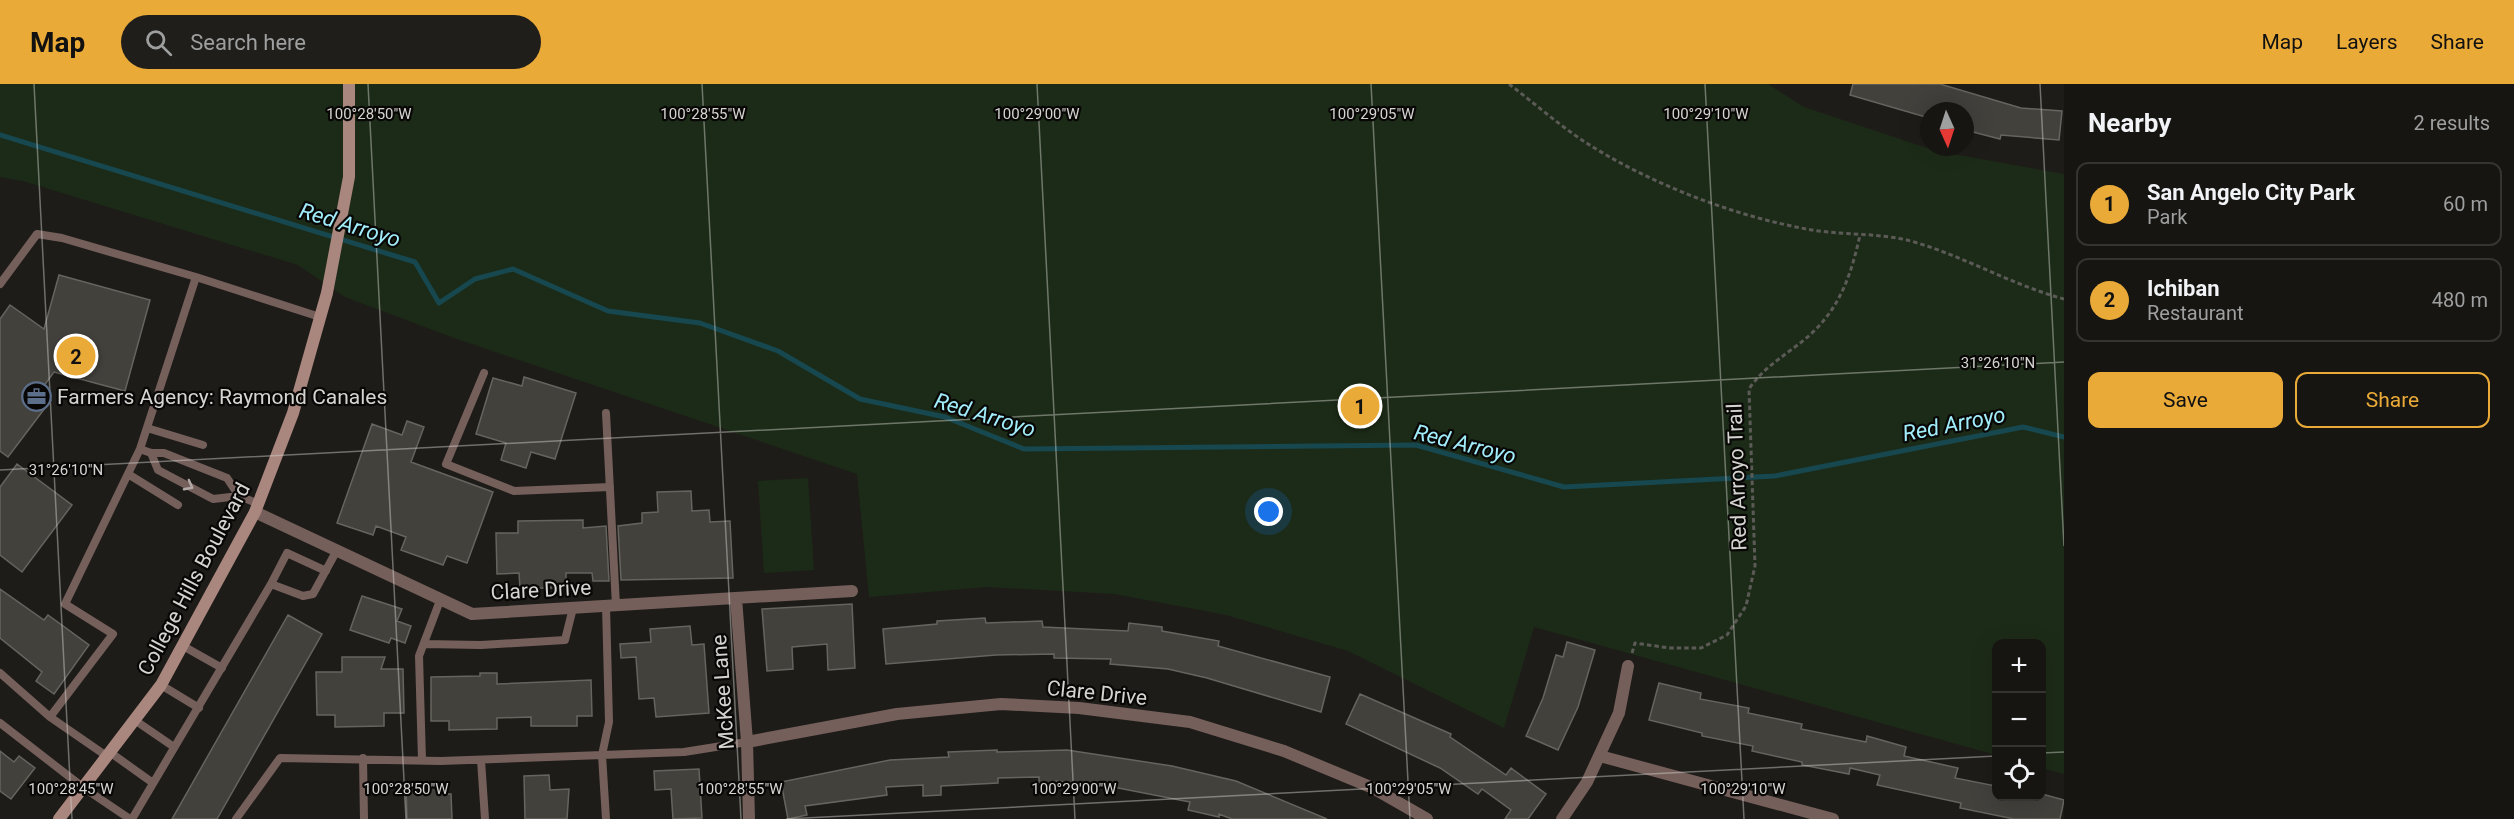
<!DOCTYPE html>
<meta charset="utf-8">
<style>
body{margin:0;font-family:Roboto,sans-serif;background:#1f1e1b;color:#f1f3f6}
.controls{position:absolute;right:18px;bottom:18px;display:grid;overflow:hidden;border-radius:12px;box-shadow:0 6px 24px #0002}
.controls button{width:54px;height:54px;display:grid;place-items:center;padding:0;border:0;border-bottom:2px solid #353432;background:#161512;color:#f1f3f6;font:30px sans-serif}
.compass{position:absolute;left:1920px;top:18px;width:54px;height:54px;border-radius:50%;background:#161512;box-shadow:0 6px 24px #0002;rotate:177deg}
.you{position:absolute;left:1269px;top:428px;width:21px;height:21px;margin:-15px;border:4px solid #fff;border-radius:50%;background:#1a73e8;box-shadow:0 0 0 9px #1a73e833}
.badge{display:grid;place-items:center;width:39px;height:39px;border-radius:50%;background:#eaaa38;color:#111;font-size:20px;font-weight:700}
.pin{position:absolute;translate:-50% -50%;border:3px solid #fff;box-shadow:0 2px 6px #0006}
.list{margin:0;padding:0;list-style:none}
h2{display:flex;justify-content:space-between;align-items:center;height:78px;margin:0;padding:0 24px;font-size:26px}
h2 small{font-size:20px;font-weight:400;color:#9e9f9f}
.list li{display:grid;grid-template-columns:39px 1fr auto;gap:18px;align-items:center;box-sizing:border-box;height:84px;margin:0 12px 12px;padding:0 12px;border:2px solid #353432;border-radius:12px}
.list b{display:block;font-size:22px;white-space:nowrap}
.list p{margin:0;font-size:20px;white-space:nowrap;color:#9e9f9f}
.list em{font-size:20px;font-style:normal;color:#9e9f9f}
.actions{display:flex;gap:12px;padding:18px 24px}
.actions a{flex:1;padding:14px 0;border:2px solid #eaaa38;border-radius:12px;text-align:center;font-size:21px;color:#eaaa38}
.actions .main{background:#eaaa38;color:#111}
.icon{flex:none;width:33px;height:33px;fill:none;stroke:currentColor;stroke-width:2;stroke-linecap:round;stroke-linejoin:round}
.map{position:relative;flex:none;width:2064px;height:735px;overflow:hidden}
header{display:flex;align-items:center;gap:36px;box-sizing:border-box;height:84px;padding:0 30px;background:#eaaa38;color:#111}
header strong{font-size:28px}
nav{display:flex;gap:33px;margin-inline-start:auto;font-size:21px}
.search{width:420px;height:54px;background:#1f1e1b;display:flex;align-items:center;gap:15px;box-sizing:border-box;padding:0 21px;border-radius:33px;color:#9e9f9f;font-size:22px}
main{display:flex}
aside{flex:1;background:#161512}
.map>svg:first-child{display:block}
</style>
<header>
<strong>Map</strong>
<div class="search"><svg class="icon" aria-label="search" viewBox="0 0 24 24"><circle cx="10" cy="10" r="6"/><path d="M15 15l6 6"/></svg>Search here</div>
<nav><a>Map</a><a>Layers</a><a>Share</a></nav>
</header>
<main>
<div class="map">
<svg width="2064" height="735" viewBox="0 0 2064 735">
<rect width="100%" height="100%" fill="#1e1c18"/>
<!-- park -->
<path fill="#1c2b17" d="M0,0H1768L1804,23L1936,67L2064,90V690L2042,684V560H1996V671L1534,543L1504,644L1348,567L1226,531L1115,510L987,503L869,513L857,390L454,254L345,213L298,181L23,97L0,93Z
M808,394L814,486L764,489L758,397Z"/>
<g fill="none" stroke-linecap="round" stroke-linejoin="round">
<!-- stream -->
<path stroke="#17474f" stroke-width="5" d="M0,51L415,178L439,219L475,195L513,185L608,227L700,239L778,267L860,315L945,333L1024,365L1416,361L1564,403L1775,392L2023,343L2064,353"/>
</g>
<!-- building -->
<path fill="#43413c" stroke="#66645f" stroke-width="1.5" d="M1853,0H1940L2021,24L2062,27L2059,56L2001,51L2000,55L1965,46V27H1929V34L1850,11Z
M59,191L150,216L125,307L54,288L40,307L51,316L8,373L0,367V235L10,221L44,245Z
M524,293L576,309L555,375L531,368L526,384L501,376L506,359L476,350L493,294L522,302Z
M407,337L424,343L411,378L493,408L467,479L447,472L443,481L401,466L406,453L376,442L373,451L337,439L372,340L402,351Z
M17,380L72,421L22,488L0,471V403Z
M691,407L692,427L709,426L710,438L730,437L733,494L621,496L618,442L642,439V429L658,428L657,408Z
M583,436V444L606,442L609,497H593L592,489H566V504H520L519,489L497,490L496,449H518V437Z
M0,505L44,536L48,531L89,561L54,610L36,597L42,588L0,554Z
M362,512L402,525L397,537L411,542L405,559L391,554L389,559L350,546Z
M852,520L855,584L828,586L827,560L792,563L793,585L767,587L762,525Z
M288,531L322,550L217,735H172Z
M985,534L986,539L1042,537L1043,543L1128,547L1129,539L1162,543V547L1219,557L1218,562L1330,593L1321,628L1207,594L1168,585L1110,580L1111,575L1054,574V570L996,571L886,580L883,545L937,540V537Z
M690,542L692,561L704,560L709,629L656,633L654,614L639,615L636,573L621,574L620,560L651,558L650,545Z
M1567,558L1595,566L1578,623L1558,666L1526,652L1543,614L1556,571L1563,573Z
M342,573H385L381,585H403L404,629H384V642L335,643V631H317L316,588H342Z
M480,589H497V600L591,596L592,632H577V642H531V633L497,634V645L449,646V637H431V593L480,592Z
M1659,599L1701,609L1700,615L1749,624L1748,629L1802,640L1801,645L1866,658L1867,652L1906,663L1904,672L1958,684L1955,694L1996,702V712H2042V710L2064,716L2060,735H2014L1960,724L1961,719L1877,701L1880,691L1850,684L1849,690L1802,681V678L1752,667L1753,662L1702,652V649L1649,636Z
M1360,610L1451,650L1450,653L1506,691L1511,684L1546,710L1528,735H1505L1511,726L1482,705L1478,710L1440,684L1346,640Z
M997,666V668L1067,666L1172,682L1236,697L1327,735H1232L1219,730V733L1188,726L1190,718L1108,702L1056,697L1057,702L1039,703V693L998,694V699L941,702V711L923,712V701L886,703L887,711L805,722L807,731L788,735L781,698L890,676L949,673L948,668Z
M0,667L14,678L19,672L35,684L11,715L0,707Z
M699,685L702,734L673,735L671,705L655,706L654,687Z
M549,691L550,706L569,705L567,735H525L524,692Z
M438,699L439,710H451L452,735H407L406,701Z"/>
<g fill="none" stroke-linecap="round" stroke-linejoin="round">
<!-- path -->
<path stroke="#5b5a56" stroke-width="3" stroke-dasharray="4.5 3" stroke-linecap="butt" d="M1509,0C1534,19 1559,41 1585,58C1650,100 1736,133 1812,146C1843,151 1876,149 1907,156C1960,170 2009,200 2064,215
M1632,569L1635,559L1669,564H1701L1727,551L1746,522L1755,482L1749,305C1766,279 1793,268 1815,246C1842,219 1852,187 1860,151"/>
<!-- lane -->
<path stroke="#755f5b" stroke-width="8" d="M0,200L37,150L62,154L196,193
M484,289L446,380L514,407L610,403
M606,329L616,522
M147,344L203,361
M151,369L158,386L213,415L239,412L259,420
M128,390L178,421
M239,412L227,394L164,369H151L140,365L196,193L320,233
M271,500L287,469L326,487
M424,560L481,561L565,556L573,524
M183,562L222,584
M0,589L50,633
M161,601L199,624
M136,637L174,663
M0,639L84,704L130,735
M111,669L153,699
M108,673L50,633L113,550L65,520L140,365
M363,674L364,735
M422,676L419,572L441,514
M481,676L485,735
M132,735L271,500L303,512L313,510L337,466
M236,735L280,674L441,677L602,671L609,638L606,522
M606,735L602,671L684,668L747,658"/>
<!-- street -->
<path stroke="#755f5b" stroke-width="12" d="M255,428L472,530L852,507
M736,514L747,658L749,735
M747,658L897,630L1001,620L1079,624L1190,638L1284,667L1373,704L1427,735
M1600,672L1833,735
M1562,735L1587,698L1619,629L1628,582"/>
<!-- secondary -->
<path stroke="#a9867e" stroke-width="12" d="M59,735L161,601L255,428L293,329L327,209L349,93V0"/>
</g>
<!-- one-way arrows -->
<defs><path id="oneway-chevron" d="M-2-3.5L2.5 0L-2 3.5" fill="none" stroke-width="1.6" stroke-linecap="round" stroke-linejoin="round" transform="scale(1.5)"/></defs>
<use stroke="#b3aba8" href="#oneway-chevron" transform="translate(189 402) rotate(28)"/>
<!-- ticks -->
<path fill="none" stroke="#d5d4d1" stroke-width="1.5" stroke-opacity="0.45" d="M34,0L72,735M368,0L406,735M702,0L741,735M1037,0L1075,735M1371,0L1410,735M1705,0L1744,735M2040,0L2064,462M0,386L2064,278M2042,669L2064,668M786,735L1996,672"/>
<!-- icons -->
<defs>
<symbol id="office-ring" viewBox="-11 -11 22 22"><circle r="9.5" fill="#080706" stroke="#5c6f8a" stroke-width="1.5"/><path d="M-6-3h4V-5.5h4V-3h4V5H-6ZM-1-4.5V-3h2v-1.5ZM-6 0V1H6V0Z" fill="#5c6f8a"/></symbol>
</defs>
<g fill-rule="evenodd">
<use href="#office-ring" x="20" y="296" width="33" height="33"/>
</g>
<g text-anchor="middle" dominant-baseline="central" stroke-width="4.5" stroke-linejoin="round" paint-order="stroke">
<!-- poi labels -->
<g font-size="21" fill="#d5d4d1" stroke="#080706" text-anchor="start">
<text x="57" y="313">Farmers Agency: Raymond Canales</text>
</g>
<!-- street labels -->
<g font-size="21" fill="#d5d4d1" stroke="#080706">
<text transform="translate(1737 393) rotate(-92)">Red Arroyo Trail</text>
<text transform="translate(194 495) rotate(-62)">College Hills Boulevard</text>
<text transform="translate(541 506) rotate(-3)">Clare Drive</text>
<text transform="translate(723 608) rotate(-94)">McKee Lane</text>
<text transform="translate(1097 609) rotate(6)">Clare Drive</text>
</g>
<!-- water labels -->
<g font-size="22" font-style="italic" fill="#a1edfb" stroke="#080706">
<text transform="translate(350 141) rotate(17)">Red Arroyo</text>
<text transform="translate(985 331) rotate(17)">Red Arroyo</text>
<text transform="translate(1954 340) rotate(-11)">Red Arroyo</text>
<text transform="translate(1465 360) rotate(14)">Red Arroyo</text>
</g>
</g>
<g font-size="15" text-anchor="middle" fill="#d5d4d1" stroke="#080706" stroke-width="4.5" stroke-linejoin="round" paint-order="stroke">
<text x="369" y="35">100°28'50"W</text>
<text x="703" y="35">100°28'55"W</text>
<text x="1037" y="35">100°29'00"W</text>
<text x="1372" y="35">100°29'05"W</text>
<text x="1706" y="35">100°29'10"W</text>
<text x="1998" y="284">31°26'10"N</text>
<text x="66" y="391">31°26'10"N</text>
<text x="71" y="710">100°28'45"W</text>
<text x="406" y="710">100°28'50"W</text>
<text x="740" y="710">100°28'55"W</text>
<text x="1074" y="710">100°29'00"W</text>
<text x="1409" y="710">100°29'05"W</text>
<text x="1743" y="710">100°29'10"W</text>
</g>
</svg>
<div class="controls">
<button>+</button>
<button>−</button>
<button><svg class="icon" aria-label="locate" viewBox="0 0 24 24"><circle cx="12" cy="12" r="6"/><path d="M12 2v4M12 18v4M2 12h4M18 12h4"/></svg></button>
</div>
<svg class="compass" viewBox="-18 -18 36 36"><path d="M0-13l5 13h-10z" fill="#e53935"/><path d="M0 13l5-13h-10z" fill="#9e9f9f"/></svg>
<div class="you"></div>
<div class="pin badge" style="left:1360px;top:322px">1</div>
<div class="pin badge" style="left:76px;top:272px">2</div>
</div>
<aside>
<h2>Nearby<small>2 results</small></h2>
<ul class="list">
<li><span class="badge">1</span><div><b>San Angelo City Park</b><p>Park</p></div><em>60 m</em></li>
<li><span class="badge">2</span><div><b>Ichiban</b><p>Restaurant</p></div><em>480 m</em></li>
</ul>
<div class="actions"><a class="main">Save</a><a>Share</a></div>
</aside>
</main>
